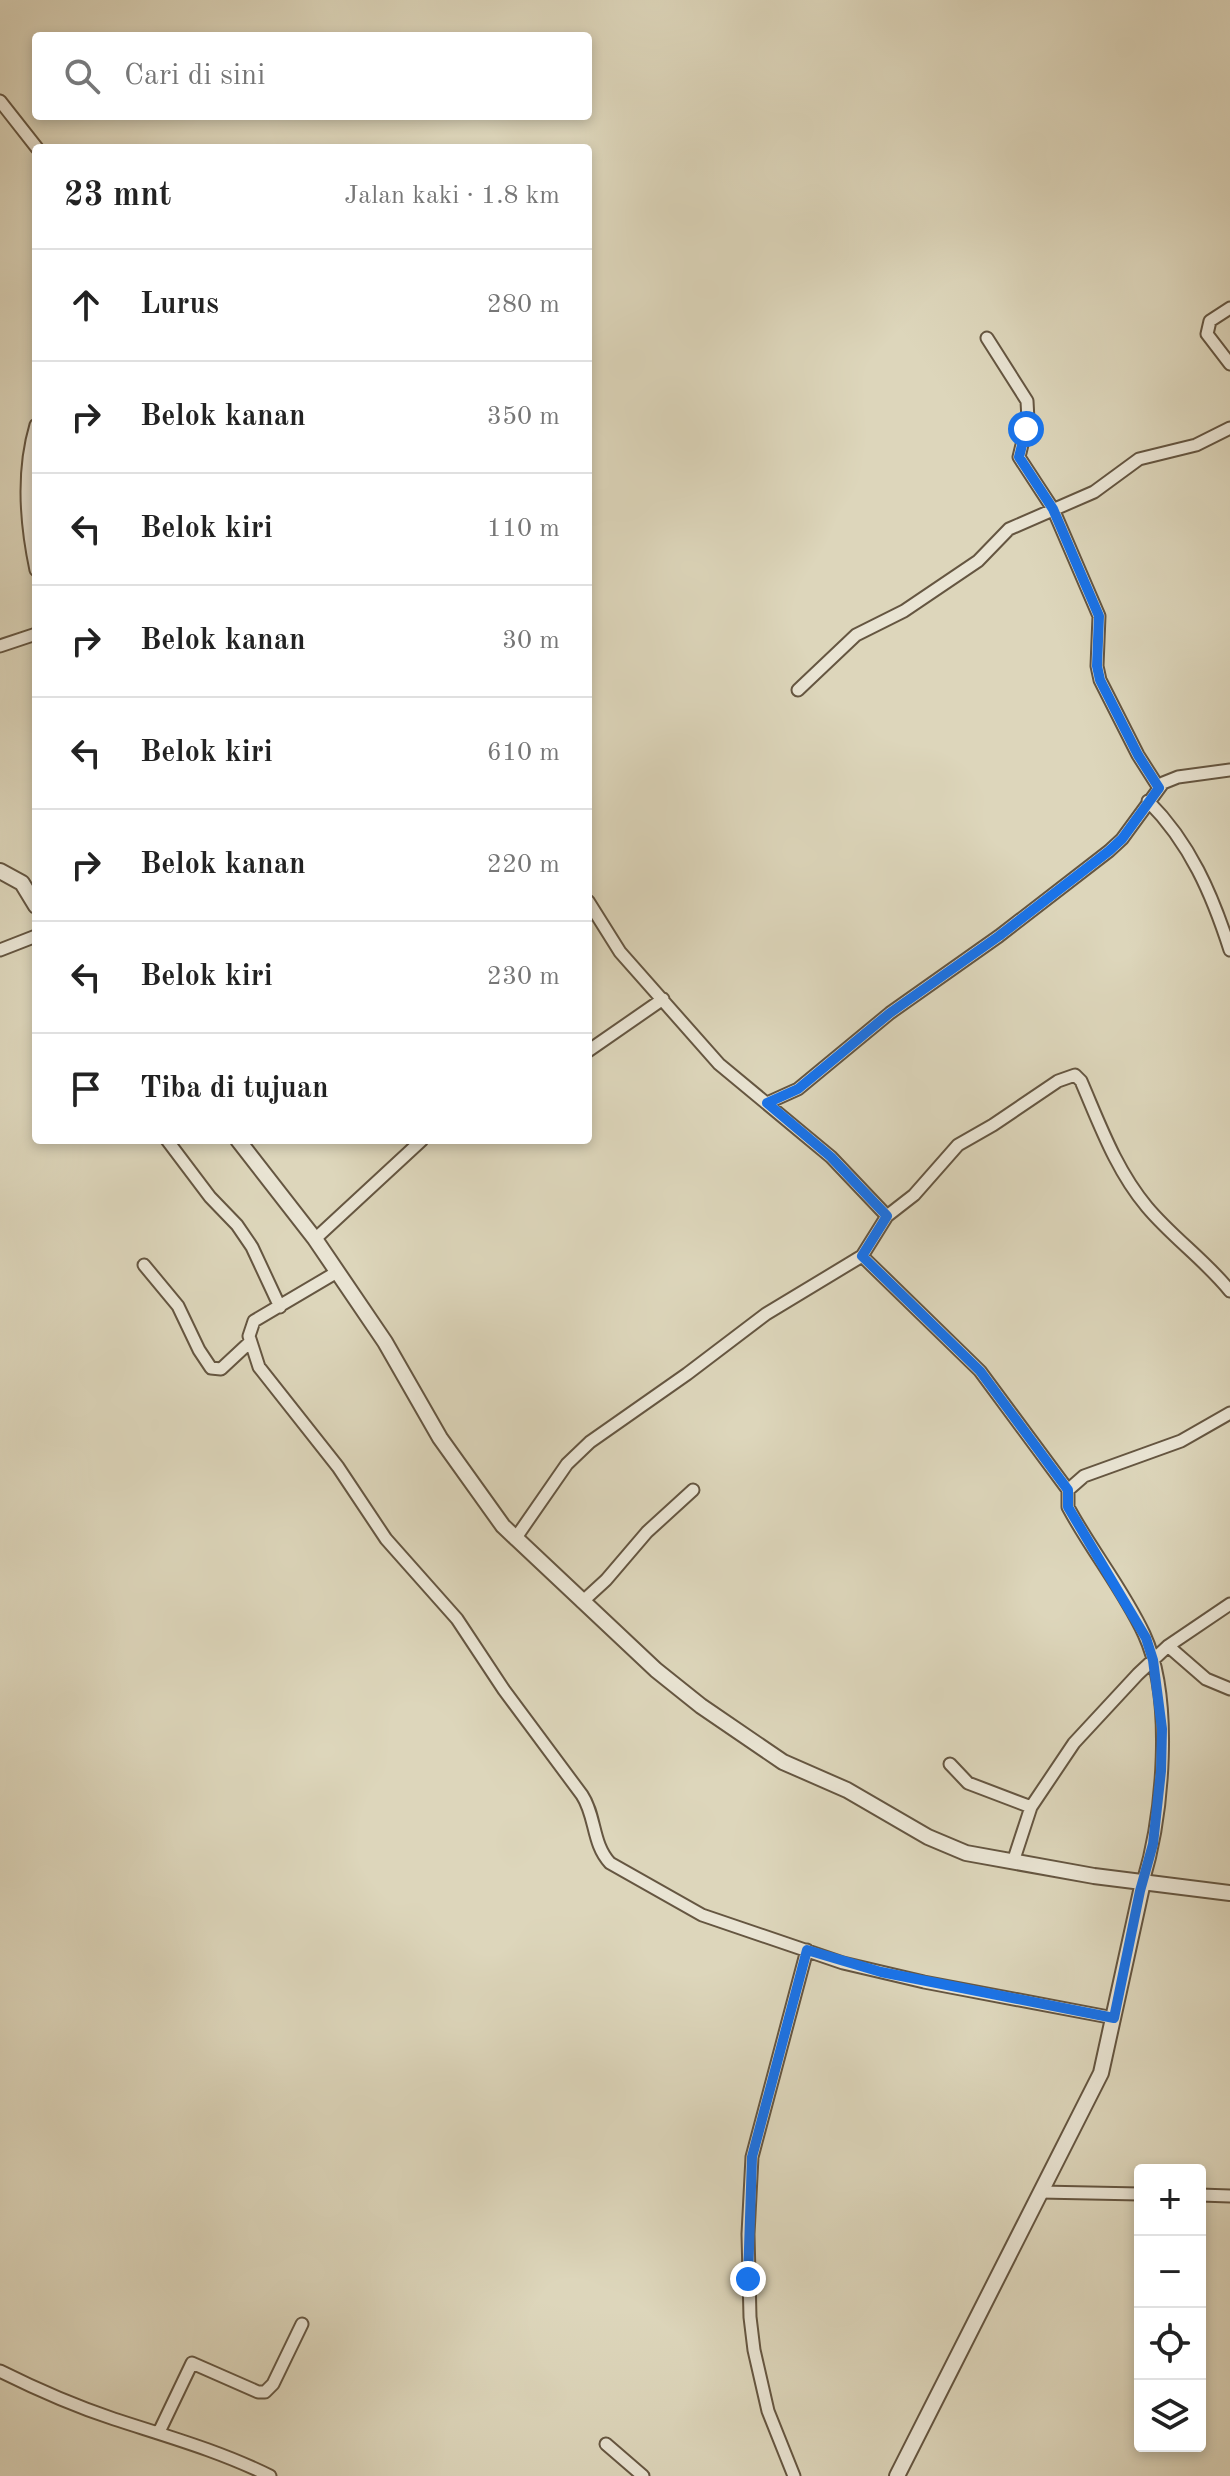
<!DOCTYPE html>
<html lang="id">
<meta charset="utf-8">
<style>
body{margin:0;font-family:"Old Standard TT",serif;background:#f6f6f6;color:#222}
.controls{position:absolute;right:24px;bottom:24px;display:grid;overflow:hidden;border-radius:8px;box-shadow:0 4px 12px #0003}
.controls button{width:72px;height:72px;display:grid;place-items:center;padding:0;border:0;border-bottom:2px solid #e0e0e0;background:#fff;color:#222;font:40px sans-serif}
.stop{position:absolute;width:24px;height:24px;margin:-18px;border:6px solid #1a73e8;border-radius:50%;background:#fff}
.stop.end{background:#1a73e8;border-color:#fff;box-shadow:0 2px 8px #0008}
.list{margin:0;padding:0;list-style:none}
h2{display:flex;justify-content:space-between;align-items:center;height:104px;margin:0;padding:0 32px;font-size:34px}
h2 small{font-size:26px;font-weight:400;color:#767676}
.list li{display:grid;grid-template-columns:52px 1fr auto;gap:24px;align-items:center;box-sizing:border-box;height:112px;padding:0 32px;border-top:2px solid #e0e0e0}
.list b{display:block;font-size:30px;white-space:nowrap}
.list em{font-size:26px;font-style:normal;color:#767676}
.icon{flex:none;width:44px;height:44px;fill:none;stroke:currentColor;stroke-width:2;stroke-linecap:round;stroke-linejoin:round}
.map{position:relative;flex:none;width:1230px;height:2476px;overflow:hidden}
.search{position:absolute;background:#fff;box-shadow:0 4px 12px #0003;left:32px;top:32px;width:560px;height:88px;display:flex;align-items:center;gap:20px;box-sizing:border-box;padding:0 28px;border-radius:8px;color:#767676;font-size:30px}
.panel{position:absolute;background:#fff;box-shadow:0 4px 12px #0003;left:32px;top:144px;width:560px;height:1000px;border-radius:8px}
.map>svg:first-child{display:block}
</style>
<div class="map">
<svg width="1230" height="2476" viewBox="0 0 1230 2476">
<rect width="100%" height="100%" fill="#ddd6bb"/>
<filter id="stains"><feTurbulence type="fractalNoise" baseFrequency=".0025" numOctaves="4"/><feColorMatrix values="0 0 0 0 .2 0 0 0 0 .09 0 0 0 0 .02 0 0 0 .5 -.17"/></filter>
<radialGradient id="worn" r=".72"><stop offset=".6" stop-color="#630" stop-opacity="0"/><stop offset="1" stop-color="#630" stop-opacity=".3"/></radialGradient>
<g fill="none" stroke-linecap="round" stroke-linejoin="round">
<defs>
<path id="minor" d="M0,101L37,148
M1230,308L1210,321L1207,334L1230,364
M987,338L1027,401L1028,420L1019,457L1053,509L1099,616L1097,666L1100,680L1138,755L1159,788
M36,425C22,472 26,523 36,570
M0,646L36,634
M798,690L856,635L904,611L978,561L1009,529L1094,492L1139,459L1196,445L1230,428
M1148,801C1190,843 1212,894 1230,950
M588,901L620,952L719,1064L831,1157L887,1216L914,1195L958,1145L993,1125L1058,1081L1075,1075L1081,1081C1100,1125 1116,1170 1147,1207C1172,1237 1205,1260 1230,1291
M0,950L36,936
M588,1051L663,999
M767,1103L798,1089L890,1013L999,936L1109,851L1122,839L1163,783L1178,777L1230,770
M167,1140L210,1197L237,1225L252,1247L280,1307
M887,1216L862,1256L980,1371L1068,1490
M315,1239L422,1140
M144,1265L178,1306L199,1350L211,1368L221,1369L250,1342
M337,1272L254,1321L249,1336L259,1367L338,1467L386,1539L457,1619L504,1690L582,1795C596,1816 592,1844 610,1863L702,1915L843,1963L924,1982L1114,2018
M515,1539L567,1464L590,1442L687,1374L766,1314L862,1256
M582,1602L606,1580L647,1532L693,1490
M1168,1646L1206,1679L1230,1689
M950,1764L968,1783L1031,1807
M1013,1862L1031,1807L1074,1743L1138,1674L1168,1646L1230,1604
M1143,1882C1163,1815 1174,1699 1144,1634C1123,1589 1091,1550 1068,1507V1490L1084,1476L1181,1441L1230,1413
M1040,2192L1140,2194
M1200,2195L1230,2196
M0,2371C36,2389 75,2406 114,2419C166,2436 220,2451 270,2476
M159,2432L192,2363L258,2392H265L273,2384L302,2324
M606,2444L643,2476
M794,2476L768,2411L754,2350L750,2317L748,2234L752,2157L807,1950"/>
<path id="tertiary" d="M0,871L22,883L36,906
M238,1140L315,1239L385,1342L440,1438L503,1526L656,1670L701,1706L783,1762L847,1790L928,1837L966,1853L1094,1876L1230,1893
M897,2476L1101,2073L1143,1882"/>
</defs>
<!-- minor casing -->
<use href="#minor" stroke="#655641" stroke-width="15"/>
<!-- tertiary casing -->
<use href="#tertiary" stroke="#655641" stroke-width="18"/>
<!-- minor -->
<use href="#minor" stroke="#e9e4d3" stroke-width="11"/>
<!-- tertiary -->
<use href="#tertiary" stroke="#e9e4d3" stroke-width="14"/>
</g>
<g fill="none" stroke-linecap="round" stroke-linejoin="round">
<!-- route -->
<path stroke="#1a73e8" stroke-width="10" d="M748,2279L752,2157L807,1950L881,1972L1114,2018L1140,1891L1153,1844L1161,1771L1162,1729L1153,1660L1146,1638L1068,1507V1490L980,1371L862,1256L887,1216L831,1157L767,1103L798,1089L890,1013L999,936L1109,851L1122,839L1159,788L1138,755L1100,680L1097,666L1099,616L1053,509L1019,457L1026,429"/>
</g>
<rect width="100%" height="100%" filter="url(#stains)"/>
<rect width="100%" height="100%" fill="url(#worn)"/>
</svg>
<div class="controls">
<button>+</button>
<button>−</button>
<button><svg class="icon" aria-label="locate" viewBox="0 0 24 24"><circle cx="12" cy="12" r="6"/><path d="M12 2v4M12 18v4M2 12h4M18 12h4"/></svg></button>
<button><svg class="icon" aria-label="layers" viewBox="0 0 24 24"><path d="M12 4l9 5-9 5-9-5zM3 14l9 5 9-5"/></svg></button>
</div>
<div class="stop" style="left:1026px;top:429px"></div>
<div class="stop end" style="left:748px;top:2279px"></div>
<div class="search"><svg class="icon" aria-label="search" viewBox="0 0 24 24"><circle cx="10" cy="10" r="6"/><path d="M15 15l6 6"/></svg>Cari di sini</div>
<section class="panel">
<h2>23 mnt<small>Jalan kaki · 1.8 km</small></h2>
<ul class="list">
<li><svg class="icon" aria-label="ahead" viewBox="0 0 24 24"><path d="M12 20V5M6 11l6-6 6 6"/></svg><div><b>Lurus</b></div><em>280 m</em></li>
<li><svg class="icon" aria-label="right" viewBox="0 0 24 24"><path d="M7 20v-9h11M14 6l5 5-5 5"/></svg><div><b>Belok kanan</b></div><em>350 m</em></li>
<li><svg class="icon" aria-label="left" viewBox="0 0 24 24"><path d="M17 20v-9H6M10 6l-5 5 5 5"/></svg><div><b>Belok kiri</b></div><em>110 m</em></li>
<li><svg class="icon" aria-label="right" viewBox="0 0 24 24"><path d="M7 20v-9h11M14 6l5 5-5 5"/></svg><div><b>Belok kanan</b></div><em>30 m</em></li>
<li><svg class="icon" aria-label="left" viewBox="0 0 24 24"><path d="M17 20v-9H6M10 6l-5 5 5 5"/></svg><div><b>Belok kiri</b></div><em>610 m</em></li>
<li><svg class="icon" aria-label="right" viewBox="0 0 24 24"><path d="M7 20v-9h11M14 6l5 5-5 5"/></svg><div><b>Belok kanan</b></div><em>220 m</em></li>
<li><svg class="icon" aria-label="left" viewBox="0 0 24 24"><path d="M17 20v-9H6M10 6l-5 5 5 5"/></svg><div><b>Belok kiri</b></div><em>230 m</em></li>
<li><svg class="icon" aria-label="arrive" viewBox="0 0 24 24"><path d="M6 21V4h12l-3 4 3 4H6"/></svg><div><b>Tiba di tujuan</b></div></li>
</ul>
</section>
</div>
